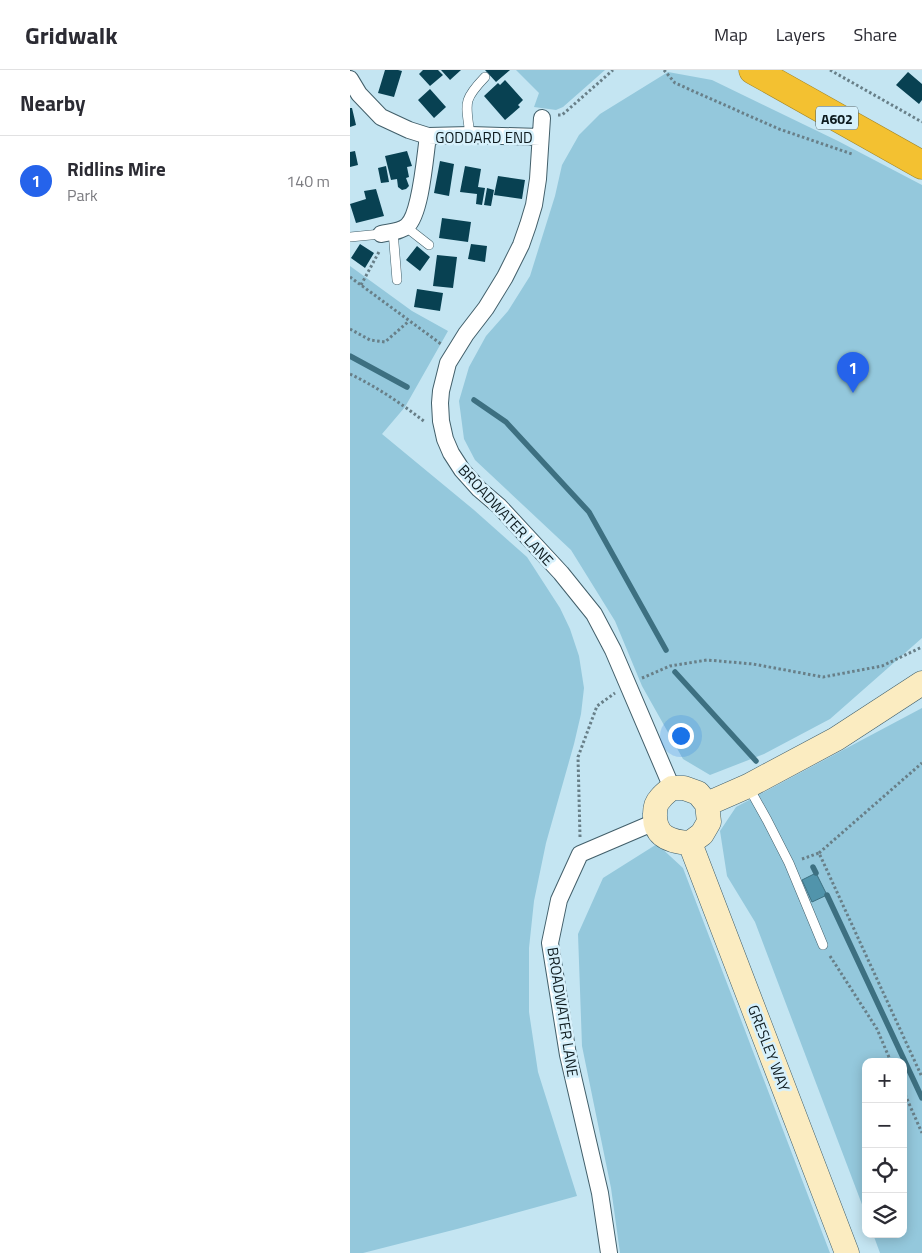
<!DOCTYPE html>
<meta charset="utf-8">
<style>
body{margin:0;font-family:"Titillium Web",sans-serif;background:#f7f7f7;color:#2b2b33}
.controls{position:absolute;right:15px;bottom:15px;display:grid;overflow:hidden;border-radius:10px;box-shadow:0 2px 12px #0003}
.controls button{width:45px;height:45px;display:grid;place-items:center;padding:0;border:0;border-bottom:1px solid #e1e1e2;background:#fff;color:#2b2b33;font:25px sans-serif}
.you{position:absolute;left:330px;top:665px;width:18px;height:18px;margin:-12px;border:4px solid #fff;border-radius:50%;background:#1a73e8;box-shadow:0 0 0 8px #1a73e833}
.badge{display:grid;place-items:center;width:32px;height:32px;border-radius:50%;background:#2563eb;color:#fff;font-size:16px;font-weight:700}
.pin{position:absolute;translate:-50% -41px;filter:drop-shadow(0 1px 2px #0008)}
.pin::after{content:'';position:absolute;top:26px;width:18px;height:15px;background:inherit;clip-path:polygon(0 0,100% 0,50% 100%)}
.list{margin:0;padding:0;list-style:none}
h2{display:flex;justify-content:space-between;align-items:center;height:65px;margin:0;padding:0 20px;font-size:21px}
h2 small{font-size:16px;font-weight:400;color:#7c7c81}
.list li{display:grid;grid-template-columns:32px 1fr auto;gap:15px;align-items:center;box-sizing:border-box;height:90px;padding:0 20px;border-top:1px solid #e1e1e2}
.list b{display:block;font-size:19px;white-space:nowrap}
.list p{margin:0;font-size:16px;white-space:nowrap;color:#7c7c81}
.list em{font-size:16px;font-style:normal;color:#7c7c81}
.icon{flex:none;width:28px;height:28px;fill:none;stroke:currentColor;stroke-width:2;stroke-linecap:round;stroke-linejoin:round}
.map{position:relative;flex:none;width:572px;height:1183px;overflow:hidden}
header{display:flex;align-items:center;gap:30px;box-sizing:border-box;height:70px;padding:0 25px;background:#fff;border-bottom:1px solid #e1e1e2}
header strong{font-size:24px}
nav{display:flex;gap:28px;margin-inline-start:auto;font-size:18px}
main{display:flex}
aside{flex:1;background:#fff}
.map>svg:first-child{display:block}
</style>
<header>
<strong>Gridwalk</strong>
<nav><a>Map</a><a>Layers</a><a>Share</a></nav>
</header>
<main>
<aside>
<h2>Nearby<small></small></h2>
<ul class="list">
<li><span class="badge">1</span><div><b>Ridlins Mire</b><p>Park</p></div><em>140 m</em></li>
</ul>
</aside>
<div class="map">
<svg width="572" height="1183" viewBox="0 0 572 1183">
<rect width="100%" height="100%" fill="#c4e5f2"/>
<!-- green -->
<path fill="#94c8dc" d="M166,0H255L213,37L206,40L184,37L189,23Z
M318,2L362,10L488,71L572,115V568L480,649L414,684L360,705L333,689L292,616L265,551L221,480L125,390L114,369L109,331L119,297L136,266L158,241L180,206L205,126L212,95L229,65L250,44Z
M0,196L62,241L98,261L55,337L32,364L124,440L177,487L210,538L220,559L229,586L234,618L231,644L224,674L196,773L184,831L179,878V942L188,1002L227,1126L107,1159L13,1183H0Z
M572,638V1183H530L523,1164H553V992H516V1145L405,852L377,806L370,761L386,737Z
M307,774L333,798L480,1183H270L261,1118L232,976L228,864L253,808Z"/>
<!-- water -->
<path fill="#5194ab" stroke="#3d7081" d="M466,803L477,825L462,832L452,810Z"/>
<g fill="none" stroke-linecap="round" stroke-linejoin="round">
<!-- stream -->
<path stroke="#3d7081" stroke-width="5.5" d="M0,286L57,317
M124,330L156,352L239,442L316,580
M325,602L406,691
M463,797L466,803
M477,825L572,1028"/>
</g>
<!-- building -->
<path fill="#084152" d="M35,0H48L52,1L44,27L28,23Z
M73,0H88L93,5L80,16L69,4Z
M91,0H111L100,10Z
M135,0H160L146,12Z
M558,2L572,14V30L569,34L546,15Z
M155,10L173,30L168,35L170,37L155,50L134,26L148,13L150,15Z
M80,19L96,37L84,48L68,30Z
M0,38H2L6,55L0,57Z
M5,81L8,95L0,97V82Z
M57,81L62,96L57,97L59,107L56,108L59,116L56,119L52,120L48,117L47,109L41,110L35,86Z
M90,91L104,94L99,126L84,123Z
M36,96L39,112L31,113L28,98Z
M115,96L131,99L128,117L135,118L132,135L126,134L127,124L110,122Z
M148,106L175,110L172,129L144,125Z
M137,118L144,120L141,136L134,135Z
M26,119L34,146L6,153L0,134L16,129L14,121Z
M92,148L121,152L118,172L89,168Z
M10,174L24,183L15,198L1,188Z
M121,174L137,176L135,192L118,189Z
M67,176L80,187L70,201L56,190Z
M87,185L107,187L103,218L83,216Z
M67,219L93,223L90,241L64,237Z"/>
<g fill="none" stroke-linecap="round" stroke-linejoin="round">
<defs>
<path id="lane" d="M120,65C116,33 112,31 135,7
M56,157L79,175
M43,161L47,210
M0,167L31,164
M398,716L417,750L439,793L473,875"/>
<path id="street" d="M0,9L9,24L31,47L59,60L78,66L120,65L190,67
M192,48L188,109L184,135L178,155L171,175L155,207L136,238L116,264L98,293L91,321L90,333L91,351L95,369L101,383L112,400L129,419L149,436L211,503L244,544L263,580L322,718
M31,164C39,162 50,162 57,156C71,144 75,86 78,66
M259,1183L250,1123L218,985L200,873L209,830L230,784L305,752"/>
<path id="secondary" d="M322,718H334L348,723L357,734L359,752L352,764L340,773C321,772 304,767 305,744C305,739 306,733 310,729C313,725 318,721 322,718Z
M357,734L398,716L486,669L572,613
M340,773L497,1183"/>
<path id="highway" d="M403,0L572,95"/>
</defs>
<!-- lane casing -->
<use href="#lane" stroke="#425f6a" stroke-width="10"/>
<!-- street casing -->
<use href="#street" stroke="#425f6a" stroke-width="18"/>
<!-- secondary casing -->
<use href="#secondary" stroke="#425f6a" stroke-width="25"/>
<!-- highway casing -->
<use href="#highway" stroke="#a3872b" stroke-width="29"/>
<!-- path -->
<path stroke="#687f88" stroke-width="3" stroke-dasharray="2.5 2.5" stroke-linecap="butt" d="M314,0L325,13L429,59L502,84
M480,0L572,52
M208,45H212L263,0
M0,207L91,274
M11,215L30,180
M0,259L20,270L35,272L59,251
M0,304C27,317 52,334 75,352
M292,608L320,596L357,590L403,594L473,607L532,596L572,577
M230,767L228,687L247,636L265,623
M469,783L572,693
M452,789L469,783L572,1007
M480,886L527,959L541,992
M553,1020L572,1063"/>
<!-- lane -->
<use href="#lane" stroke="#fff" stroke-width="9"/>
<!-- street -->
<use href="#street" stroke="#fff" stroke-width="16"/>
<!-- secondary -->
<use href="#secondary" stroke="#fbecc1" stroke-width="24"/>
<!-- highway -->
<use href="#highway" stroke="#f3c131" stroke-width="28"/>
</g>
<g text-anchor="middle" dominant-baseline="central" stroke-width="5" stroke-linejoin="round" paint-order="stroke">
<!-- shield labels -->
<rect fill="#d7f1fc" stroke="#4a5b61" stroke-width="1" x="466" y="36.5" width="42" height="23" rx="4"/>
<g font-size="14" font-weight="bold" fill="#0e1b1f">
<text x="487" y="48">A602</text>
</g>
<!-- street labels -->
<g font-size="15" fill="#0e1b1f" stroke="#d7f1fc">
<text x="134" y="67">GODDARD END</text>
<text transform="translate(156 445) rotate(47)">BROADWATER LANE</text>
<text transform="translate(213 942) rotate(81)">BROADWATER LANE</text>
<text transform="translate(419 978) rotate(69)">GRESLEY WAY</text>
</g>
</g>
</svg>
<div class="controls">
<button>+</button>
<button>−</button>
<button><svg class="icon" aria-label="locate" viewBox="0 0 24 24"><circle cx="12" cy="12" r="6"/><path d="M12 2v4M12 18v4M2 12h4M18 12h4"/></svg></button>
<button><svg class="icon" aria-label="layers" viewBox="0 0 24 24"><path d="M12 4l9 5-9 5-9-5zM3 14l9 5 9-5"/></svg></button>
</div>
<div class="you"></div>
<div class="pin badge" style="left:503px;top:323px">1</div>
</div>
</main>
